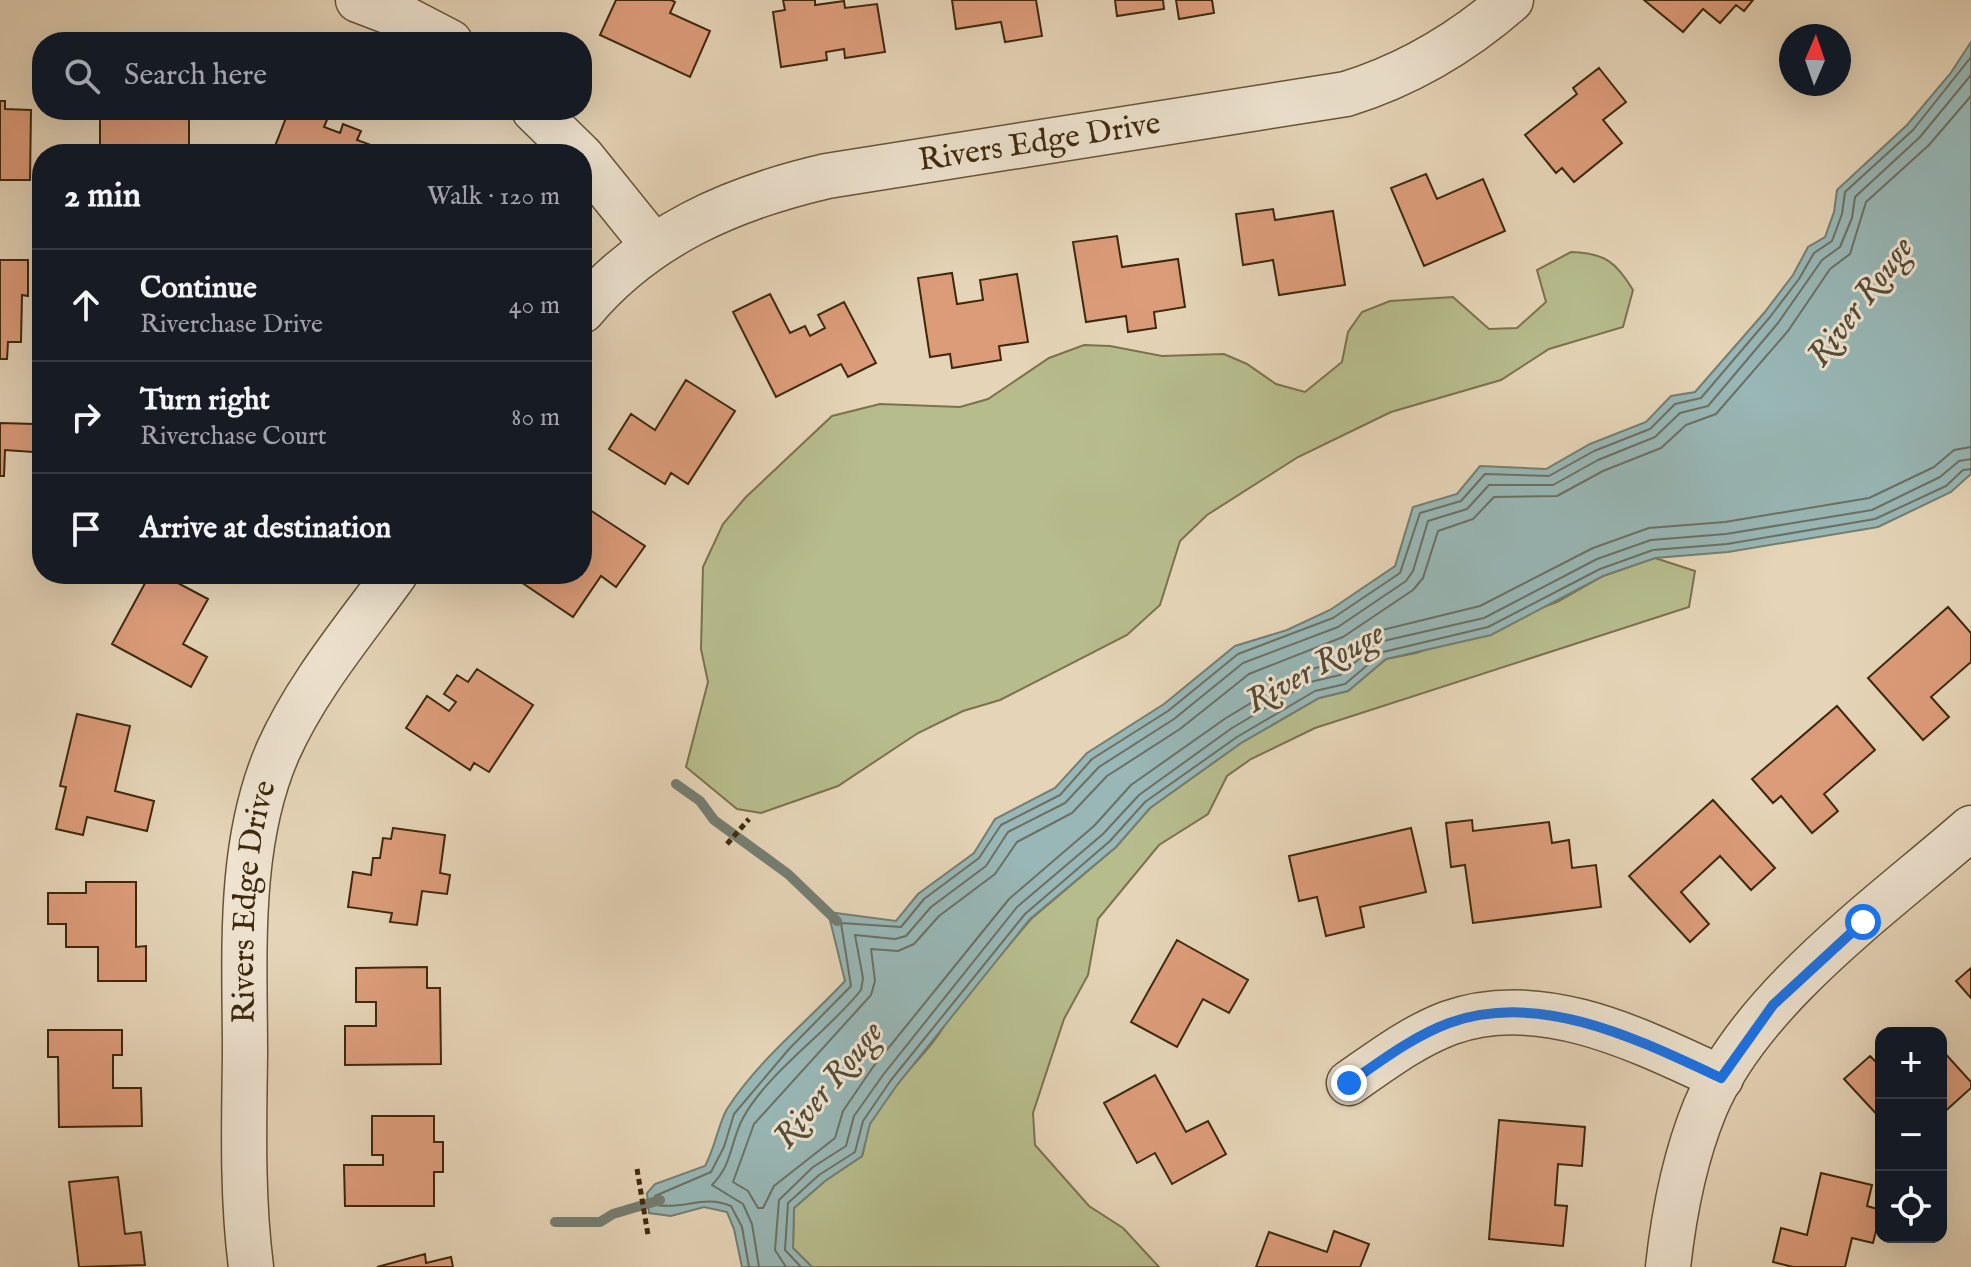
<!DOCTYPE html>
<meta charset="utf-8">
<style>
body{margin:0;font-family:"IM FELL English",serif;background:#242831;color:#f1f3f6}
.controls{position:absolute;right:24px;bottom:24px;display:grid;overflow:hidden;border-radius:16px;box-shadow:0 8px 32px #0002}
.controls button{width:72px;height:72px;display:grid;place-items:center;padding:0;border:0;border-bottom:2px solid #363941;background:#171b24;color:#f1f3f6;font:40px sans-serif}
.compass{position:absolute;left:1779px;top:24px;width:72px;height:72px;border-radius:50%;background:#171b24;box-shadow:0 8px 32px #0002;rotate:2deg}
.stop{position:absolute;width:24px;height:24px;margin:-18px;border:6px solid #1a73e8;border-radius:50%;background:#fff}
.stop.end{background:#1a73e8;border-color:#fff;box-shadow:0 2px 8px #0008}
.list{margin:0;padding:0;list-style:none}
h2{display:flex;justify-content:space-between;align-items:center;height:104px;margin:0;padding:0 32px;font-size:34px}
h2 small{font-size:26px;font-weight:400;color:#9ea1a6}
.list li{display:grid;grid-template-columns:52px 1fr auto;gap:24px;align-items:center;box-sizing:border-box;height:112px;padding:0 32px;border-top:2px solid #363941}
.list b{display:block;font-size:30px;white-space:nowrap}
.list p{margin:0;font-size:26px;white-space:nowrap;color:#9ea1a6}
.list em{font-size:26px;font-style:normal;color:#9ea1a6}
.icon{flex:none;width:44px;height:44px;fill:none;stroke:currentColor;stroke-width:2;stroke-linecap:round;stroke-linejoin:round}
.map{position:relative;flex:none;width:1971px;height:1267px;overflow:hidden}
.search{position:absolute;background:#171b24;box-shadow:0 8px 32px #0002;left:32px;top:32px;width:560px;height:88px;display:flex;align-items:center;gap:20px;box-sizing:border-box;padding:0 28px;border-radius:32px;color:#9ea1a6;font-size:30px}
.panel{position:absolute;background:#171b24;box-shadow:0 8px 32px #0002;left:32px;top:144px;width:560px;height:440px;border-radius:32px}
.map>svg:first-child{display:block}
</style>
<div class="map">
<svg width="1971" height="1267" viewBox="0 0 1971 1267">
<rect width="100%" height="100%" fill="#e5d4b7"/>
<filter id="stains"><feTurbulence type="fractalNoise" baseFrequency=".0025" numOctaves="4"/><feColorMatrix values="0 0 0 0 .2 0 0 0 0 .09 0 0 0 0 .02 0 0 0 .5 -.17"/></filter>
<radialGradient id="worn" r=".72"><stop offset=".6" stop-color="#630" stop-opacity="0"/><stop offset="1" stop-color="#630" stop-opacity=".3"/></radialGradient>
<!-- green -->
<path fill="#b7bc8d" stroke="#7b724d" stroke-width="2" d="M1571,252C1605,253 1616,262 1633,290L1623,327L1549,349L1501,380L1391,412L1298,457L1207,515L1180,541L1160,605L1127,635L1000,700L963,711L918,733L838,786L761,813L737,809L686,767L708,682L701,649L703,567L723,524L745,498L832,416L880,404L960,407L988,399L1049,358L1084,345L1110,346L1162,356L1224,354L1247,364L1276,384L1305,392L1342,362L1348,332L1362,312L1390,301L1453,297L1489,329L1517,328L1546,302L1537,270Z
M1655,558L1695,571L1689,607L1315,728L1251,759L1227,776L1208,814L1159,845L1098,919L1088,975L1064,1019L1033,1113L1035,1145L1089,1206L1123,1228L1159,1267H812L793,1248L794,1208L825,1181L862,1156C865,1147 866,1135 869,1126C886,1084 931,1056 950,1015L1031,919L1116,847L1150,808L1241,743L1319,698L1348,691L1386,659L1416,653L1557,602L1603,576Z"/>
<!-- water -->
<path fill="#98b7b6" stroke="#747e72" stroke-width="2" d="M1971,42V474L1951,492L1878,527L1728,552L1655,558L1603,576L1491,635L1386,659L1348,691L1319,698L1241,743L1150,808L1116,847L1030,919L897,1085L870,1124L862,1156L825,1181L794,1208L793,1248L812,1267H742L734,1229L727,1212L704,1207L671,1216L649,1213L647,1193L655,1184L705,1166C715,1148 719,1122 727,1109C758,1060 807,1022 845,981L828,912L896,921L918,894L974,853L995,819L1055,788L1087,753L1164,704L1235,646L1287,630L1330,610L1395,566L1413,507L1457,494L1480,466L1546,469L1590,444L1646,422L1671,396L1695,392L1764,313L1793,275L1808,247L1825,237L1834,212L1837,190L1907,125L1950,74Z"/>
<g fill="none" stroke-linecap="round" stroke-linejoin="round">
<!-- shore -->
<path stroke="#6c7062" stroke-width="2" d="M1971,96L1929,145L1866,202L1850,254L1830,269L1788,331L1716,414L1686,425L1661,448L1603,471L1557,496L1494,497L1473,519L1438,531L1423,578L1413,590L1343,637L1249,674L1180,729L1107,776L1072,813L1017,842L995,874L939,916L914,944L898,951L871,949L875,981L871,995L754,1124L733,1182L748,1191L758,1208H763L774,1186L835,1138L843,1111L873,1067L1009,899L1094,826L1131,785L1226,718L1304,671L1335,663L1374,632L1480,606L1593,548L1649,528L1725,522L1869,498L1934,467L1954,450L1971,447
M749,1267L742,1227L731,1206C704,1194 684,1210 657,1205L655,1196L711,1172L724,1147L734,1114L789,1049L851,986L841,923L901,927L924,899L979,858L1001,825L1060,795L1092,759L1168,711L1238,654L1333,618L1400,573L1420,513L1461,501L1485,474L1549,476L1594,451L1650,429L1675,404L1701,398L1770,317L1799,279L1814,253L1832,241L1842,214L1845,192L1913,130L1971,57
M759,1267L752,1224L743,1204L712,1185C733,1164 730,1142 743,1118C768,1072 828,1032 861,990L863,978L855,935L895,939L906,936L931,907L986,866L1008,832L1065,803L1099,767L1174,719L1243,663L1338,627L1406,581L1413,571L1428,521L1467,509L1489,485H1553L1598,460L1655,437L1680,413L1708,406L1778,323L1822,260L1840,247L1852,218L1855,197L1920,137L1971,75
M786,1267L775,1250L779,1200L813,1167L846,1146L854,1116L883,1075L1017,907L1103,834L1139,795L1232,728L1310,682L1340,675L1379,642L1484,618L1597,559L1651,540L1726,534L1872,510L1940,477L1959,461L1971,459
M801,1267L785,1250L788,1203L819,1175L855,1152L863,1121L891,1080L1025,914L1110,841L1145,802L1237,737L1315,691L1345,684L1383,652L1488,627L1600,569L1653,550L1727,544L1875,519L1946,486L1963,470L1971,469"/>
<!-- stream -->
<path stroke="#747e72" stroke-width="10" d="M676,784L700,801L714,820L788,874L837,921
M555,1222H600L613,1214L660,1200"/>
</g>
<!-- building -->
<path fill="#dc9c7a" stroke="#3f290d" stroke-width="2" d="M616,0H671L675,2L670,13L710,31L690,77L600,35Z
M783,0H815V5L844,1L845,8L877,4L885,52L845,58L844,49L826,52L827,60L781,67L773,12L785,10Z
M952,0H1036L1042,36L1005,42L1001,22L956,29Z
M1115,0H1163L1164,9L1117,16Z
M1176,0H1212L1214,13L1179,19Z
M1644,0H1753L1744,11L1736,5L1720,23L1703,9L1683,32Z
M1599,68L1626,102L1603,120L1622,143L1574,182L1562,168L1556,173L1525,135L1577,94L1573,88Z
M0,101H5V109L31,110L30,180H0Z
M100,110H189V152L100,151Z
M289,110H331L324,127L340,133L343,124L361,131L357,140L371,145L368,154H272Z
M1426,174L1437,199L1483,179L1505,231L1424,266L1391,188Z
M1273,209L1275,220L1333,211L1345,285L1279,295L1273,260L1243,265L1236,214Z
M1117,236L1122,267L1178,259L1185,307L1154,312L1156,328L1128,332L1126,316L1086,322L1073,242Z
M0,260H28V296L22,295L21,342H8L7,359H0Z
M952,273L957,304L983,300L980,280L1017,274L1028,342L999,346L1001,360L952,368L950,354L930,357L918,278Z
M770,294L790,333L805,326L810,336L825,328L818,315L844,302L876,363L848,377L841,364L776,397L733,312Z
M686,380L735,411L688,484L671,473L665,484L609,449L631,414L655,430Z
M0,423L35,424L33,452L5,450L4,476H0Z
M590,510L645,546L616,587L601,576L573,617L515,578L518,574H582V522Z
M150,574H161L208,599L183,644L207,657L191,687L112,644Z
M1948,607L1971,633V662L1931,697L1949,717L1923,740L1868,678Z
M477,669L533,705L489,772L474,763L470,770L406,728L427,696L449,711L456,702L444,694L457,675L468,682Z
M1837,706L1875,750L1824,794L1838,811L1812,833L1781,796L1773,803L1752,779Z
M77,714L130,726L115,791L154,801L147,831L87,817L83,835L56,829L66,787L60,786Z
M1713,800L1775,868L1751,890L1720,856L1681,892L1709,924L1690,942L1629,876Z
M1472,820L1473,831L1549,822L1552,843L1569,840L1572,868L1596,865L1601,907L1473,923L1465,865L1451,867L1446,823Z
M393,828L445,835L440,873L450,875L447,894L422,891L417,925L390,922L392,913L348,907L353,872L371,875L373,858H380L383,838L391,839Z
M1411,828L1426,892L1360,907L1364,927L1326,936L1317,897L1299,901L1289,856Z
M86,882H136V947L146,946V981H98V947H66V924H48V893H86Z
M1177,940L1248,980L1229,1013L1203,999L1177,1047L1131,1022Z
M427,967V988H440L441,1064L345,1065V1026H376V1002H356V968Z
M1971,968V998L1956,981Z
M48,1030H122V1055H113V1088H141L142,1126L59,1127L58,1057H48Z
M1941,1049L1971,1082V1088L1941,1115Z
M1870,1056L1881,1067V1119L1844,1079Z
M1155,1075L1186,1132L1208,1121L1226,1154L1172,1184L1155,1153L1137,1163L1104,1103Z
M372,1116H434V1142H443V1172H434V1206H345L344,1165H383V1155H372Z
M1499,1120L1585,1127L1582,1166L1558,1164L1555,1205L1567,1206L1563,1246L1489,1239Z
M1821,1173L1872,1185L1867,1206L1881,1210L1873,1243L1852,1238L1845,1267H1793L1773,1262L1781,1228L1807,1235Z
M118,1177L125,1234L141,1232L145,1265L79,1267L69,1182Z
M1334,1231L1369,1244L1360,1267H1256L1269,1232L1327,1252Z
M425,1254L426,1263L451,1257L453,1267H377Z"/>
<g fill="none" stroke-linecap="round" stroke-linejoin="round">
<defs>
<g id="minor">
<path d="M358,0L400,16L450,42"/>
<path d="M534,110L579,154"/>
<path d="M582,157L653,245"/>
<path id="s1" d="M582,311C646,235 732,198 827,176L1346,94C1408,75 1463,42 1511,0"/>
<path d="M1349,1083C1381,1061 1412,1037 1449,1023C1541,990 1639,1040 1721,1078"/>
<path id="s2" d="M251,1267C242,1197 244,1126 245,1055C245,955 237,845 278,751C307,686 354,631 395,574"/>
<path d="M1668,1267C1674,1212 1684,1159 1705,1108C1752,997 1882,906 1971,828"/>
</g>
</defs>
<!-- minor casing -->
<use href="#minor" stroke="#685438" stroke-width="47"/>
<!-- path -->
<path stroke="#3f290d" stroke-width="5" stroke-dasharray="6 4" stroke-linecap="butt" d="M727,844L749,819
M637,1169L648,1235"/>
<!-- minor -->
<use href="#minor" stroke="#eee3d0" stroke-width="44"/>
</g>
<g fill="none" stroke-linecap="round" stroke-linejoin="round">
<!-- route -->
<path stroke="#1a73e8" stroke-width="10" d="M1349,1083C1381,1061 1412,1037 1449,1023C1541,990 1639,1040 1721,1078L1773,1005L1863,922"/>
</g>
<g text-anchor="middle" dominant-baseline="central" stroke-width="6" stroke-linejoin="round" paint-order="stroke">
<!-- street labels -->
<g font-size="32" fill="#3f290d" stroke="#eee3d0">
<text stroke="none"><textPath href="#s1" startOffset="500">Rivers Edge Drive</textPath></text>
<text stroke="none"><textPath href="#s2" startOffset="366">Rivers Edge Drive</textPath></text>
</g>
<!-- water labels -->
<g font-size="34" font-style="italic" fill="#554c37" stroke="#eee3d0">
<text transform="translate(1861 302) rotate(-53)">River Rouge</text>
<text transform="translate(1315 668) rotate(-29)">River Rouge</text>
<text transform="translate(829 1085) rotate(-51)">River Rouge</text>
</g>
</g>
<rect width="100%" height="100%" filter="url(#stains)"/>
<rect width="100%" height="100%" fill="url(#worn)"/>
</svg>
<div class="controls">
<button>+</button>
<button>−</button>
<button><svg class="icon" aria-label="locate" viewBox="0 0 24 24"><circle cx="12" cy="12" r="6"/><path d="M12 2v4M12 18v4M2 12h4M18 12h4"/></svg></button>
</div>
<svg class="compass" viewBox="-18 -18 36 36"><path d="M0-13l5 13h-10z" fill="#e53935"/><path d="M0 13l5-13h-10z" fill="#9ea1a6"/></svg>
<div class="stop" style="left:1863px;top:922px"></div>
<div class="stop end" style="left:1349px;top:1083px"></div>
<div class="search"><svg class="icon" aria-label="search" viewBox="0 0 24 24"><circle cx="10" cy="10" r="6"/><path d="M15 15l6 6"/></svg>Search here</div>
<section class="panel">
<h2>2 min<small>Walk · 120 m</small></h2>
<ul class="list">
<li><svg class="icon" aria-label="ahead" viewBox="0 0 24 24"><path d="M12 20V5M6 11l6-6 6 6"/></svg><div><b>Continue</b><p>Riverchase Drive</p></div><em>40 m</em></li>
<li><svg class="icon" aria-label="right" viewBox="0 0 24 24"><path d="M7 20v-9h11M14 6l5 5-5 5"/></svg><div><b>Turn right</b><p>Riverchase Court</p></div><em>80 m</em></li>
<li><svg class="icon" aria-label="arrive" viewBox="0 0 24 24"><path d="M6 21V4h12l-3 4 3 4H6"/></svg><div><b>Arrive at destination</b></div></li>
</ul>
</section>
</div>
